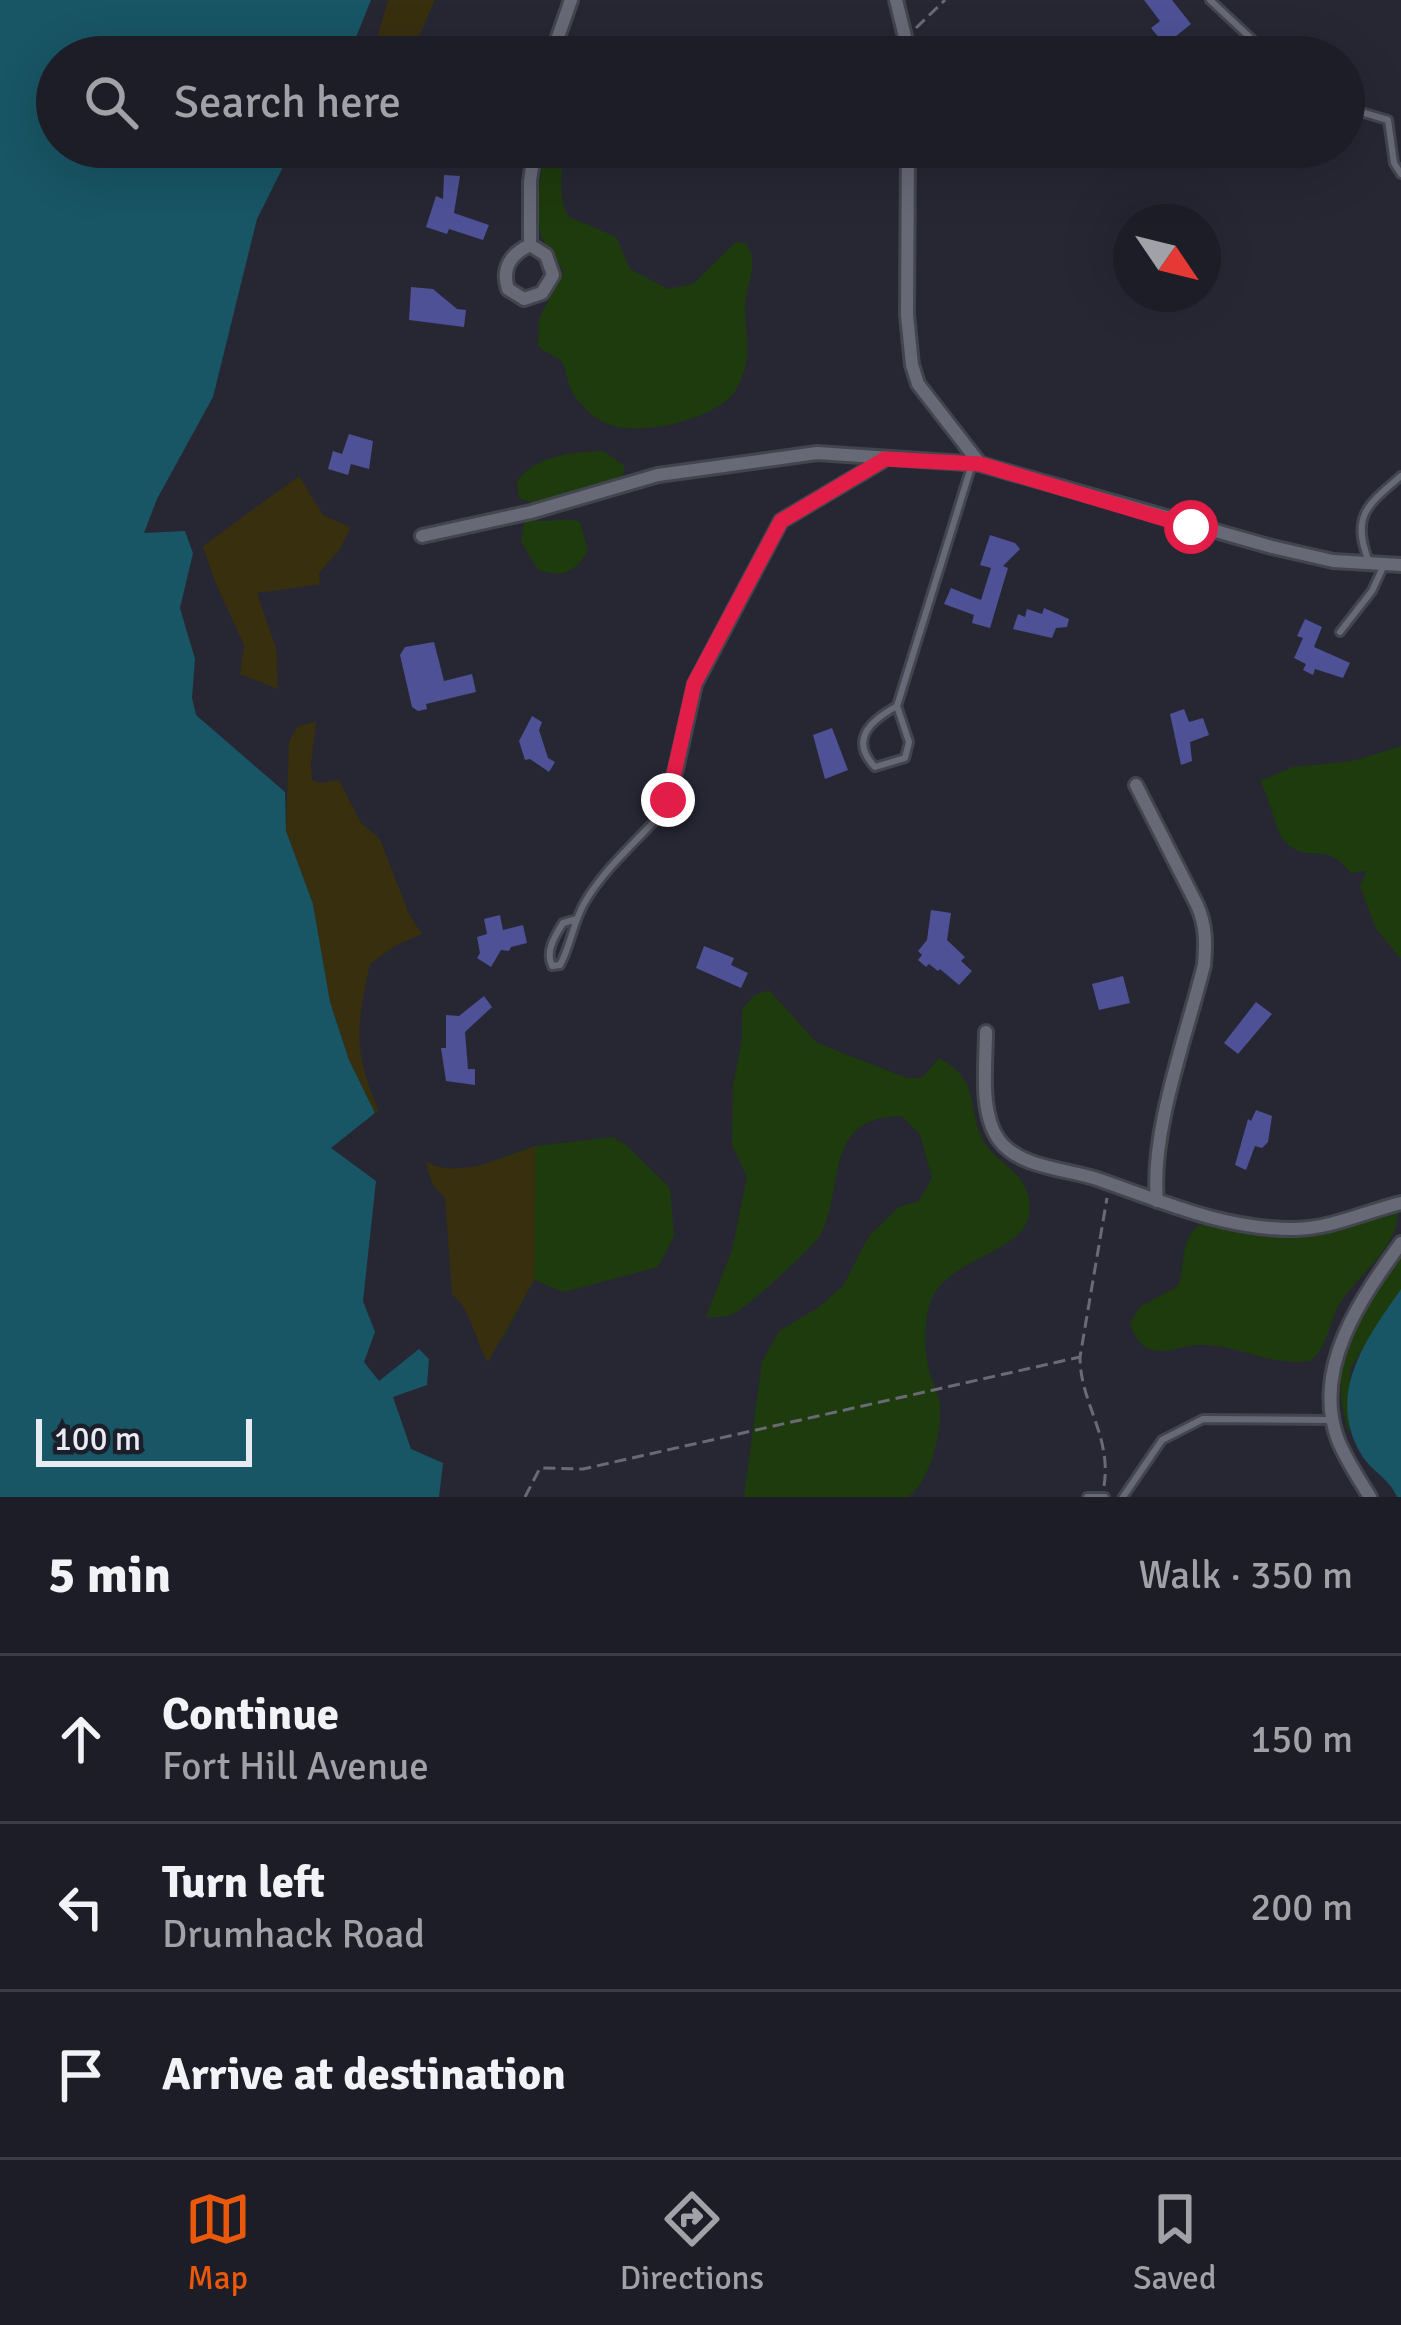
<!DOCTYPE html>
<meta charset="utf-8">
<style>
body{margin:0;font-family:Signika,sans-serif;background:#292a32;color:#f1f3f6}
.compass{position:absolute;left:1113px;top:204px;width:108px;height:108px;border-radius:50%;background:#1c1d26;box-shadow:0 12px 48px #0002;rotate:125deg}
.scale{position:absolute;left:36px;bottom:30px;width:216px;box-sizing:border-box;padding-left:12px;border:6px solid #e9ebf3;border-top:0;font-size:33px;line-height:42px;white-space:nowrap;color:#e9ebf3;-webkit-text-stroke:9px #1c1e29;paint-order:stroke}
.stop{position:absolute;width:36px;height:36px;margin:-27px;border:9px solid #e11d48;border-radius:50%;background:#fff}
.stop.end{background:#e11d48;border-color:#fff;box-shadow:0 3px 12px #0008}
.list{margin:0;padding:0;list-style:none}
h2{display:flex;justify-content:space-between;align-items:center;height:156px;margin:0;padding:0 48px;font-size:51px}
h2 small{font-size:39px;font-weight:400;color:#a0a2a7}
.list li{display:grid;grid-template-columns:78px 1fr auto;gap:36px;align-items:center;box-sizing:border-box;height:168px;padding:0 48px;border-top:3px solid #3a3b43}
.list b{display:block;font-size:45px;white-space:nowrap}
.list p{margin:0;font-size:39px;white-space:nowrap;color:#a0a2a7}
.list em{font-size:39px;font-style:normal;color:#a0a2a7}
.icon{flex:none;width:66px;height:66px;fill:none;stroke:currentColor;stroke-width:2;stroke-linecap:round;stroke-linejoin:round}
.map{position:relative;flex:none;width:1401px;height:1497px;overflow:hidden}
.search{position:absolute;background:#1c1d26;box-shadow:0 12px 48px #0002;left:36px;right:36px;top:36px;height:132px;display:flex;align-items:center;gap:30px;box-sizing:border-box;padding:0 42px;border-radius:66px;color:#a0a2a7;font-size:45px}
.sheet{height:660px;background:#1c1d26}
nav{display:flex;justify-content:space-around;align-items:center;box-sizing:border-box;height:168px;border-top:3px solid #3a3b43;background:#1c1d26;font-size:33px;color:#a0a2a7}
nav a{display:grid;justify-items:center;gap:6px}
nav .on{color:#ea580c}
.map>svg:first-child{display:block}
</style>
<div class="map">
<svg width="1401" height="1497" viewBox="0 0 1401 1497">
<rect width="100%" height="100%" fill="#262733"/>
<!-- green -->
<path fill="#1e3b0d" d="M547,147H561C564,171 556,196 569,217L616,237L630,269L668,289L693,284L736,242L746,243C760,265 746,283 745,306C745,338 754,356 737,388C720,420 632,440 601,421C588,413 575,400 570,387C566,378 567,367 560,360C553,354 544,353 538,345L539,319L563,272C559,259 547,252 542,238C533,214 540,171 547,147Z
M603,451L625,466L621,482C591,490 547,512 519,498L517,481C537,455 572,452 603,451Z
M529,519C547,524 563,516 580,522L588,551C574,573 563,578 538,570L521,541L524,523Z
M1401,746V959L1376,929L1360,886L1367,871L1351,873C1323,838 1313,866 1286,843C1276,835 1270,797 1260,781L1293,767L1353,761Z
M769,990L817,1043L907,1078H922L939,1058C978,1080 968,1099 980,1134C990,1163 1029,1168 1030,1208C1030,1255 942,1256 929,1306C924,1326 924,1350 929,1370C931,1382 939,1394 940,1405C942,1433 930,1481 908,1497H744L762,1362L779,1331L819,1307L843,1286L869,1236L899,1207L919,1201L932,1178L920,1134L901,1116C823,1118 845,1183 822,1232C815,1246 749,1306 733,1314C725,1318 716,1317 706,1317L732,1250L747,1177L732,1145L733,1085L742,1040V1009L755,995Z
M613,1137L626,1145L670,1188L674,1236L658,1267L564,1292L534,1280L501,1341L492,1161L535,1146Z
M1390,1209L1398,1211C1398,1248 1360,1273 1341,1301C1328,1321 1330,1345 1310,1361C1271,1367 1238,1344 1199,1345C1185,1345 1167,1354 1153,1350C1141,1348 1133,1334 1130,1323L1140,1307L1178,1286C1185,1269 1180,1237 1199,1226C1221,1214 1248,1233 1271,1235C1310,1237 1353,1218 1390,1209Z
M1401,1245V1289L1350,1369L1349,1434C1324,1355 1360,1309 1401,1245Z"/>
<!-- sand -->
<path fill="#372f0e" d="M388,0H435L410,57H372Z
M299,476L323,515L350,527L341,548L319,573L320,584L257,593L276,648L278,689L240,674L244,645L214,579L203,546Z
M316,722L311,763L312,780L320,783L339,780L361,823L380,839L409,914L422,934L395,946L370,964C356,1027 353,1052 379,1111L375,1113L349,1060L330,1002L313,904L286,831L289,741L298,726Z
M535,1146L534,1280L488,1362C475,1342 471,1308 452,1295L445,1198L432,1184L426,1162C460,1179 502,1158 535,1146Z"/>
<!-- water -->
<path fill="#185565" d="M0,0H371L348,57H57V147H293L257,219L213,397L157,499L144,533L185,531L193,553L180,608L195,659L192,698L196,715L285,792L286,831L313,904L330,1002L349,1060L375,1113L331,1148L376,1181L363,1301L375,1332L364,1362L379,1381L419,1349L429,1359L427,1385L393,1397L411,1449L443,1463L439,1497H0Z
M1401,1289V1497H1397C1390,1479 1370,1470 1361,1454C1325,1393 1367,1338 1401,1289Z"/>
<!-- building -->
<path fill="#4e5196" d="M1144,0H1172L1191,24L1165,45L1151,28L1160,21Z
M444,175L460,176L454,213L489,225L483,240L449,229L447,234L426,227L436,196L443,199Z
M411,287L433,289L457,309L466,310L464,327L409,320Z
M349,434L373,441L369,469L351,464L348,475L328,469L333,451L342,454Z
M990,535L1015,543L1020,549L1003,566L1008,568L990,628L972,623L974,615L944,604L951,588L981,600L991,568L980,565Z
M1044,608L1069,619L1067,627L1056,628L1052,638L1013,629L1018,614L1025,617L1027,609L1042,614Z
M1305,619L1322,627L1314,647L1350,663L1343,678L1315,669L1313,675L1303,670L1306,664L1294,658L1303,638L1297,636Z
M434,642L444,681L472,674L476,692L426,704L427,709L418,711L412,707L400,655L405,647Z
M1184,709L1189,722L1203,718L1209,735L1190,742L1192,761L1181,765L1170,714Z
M532,716L542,722L539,730L548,758L555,762L549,772L530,759L525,760L519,741Z
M832,728L848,770L825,779L813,735Z
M931,910L951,913L947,940L965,957L961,961L972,971L959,985L940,969L938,971L929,964L926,967L918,960L922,955L918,951L927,940Z
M500,915L503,930L523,925L527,943L511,947L509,951L501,950L491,967L477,958L480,953L477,937L487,934L484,919Z
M704,946L734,958L731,965L748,973L741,988L696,968Z
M1123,976L1130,1003L1099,1010L1092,984Z
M484,996L492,1007L465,1032L468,1069H475V1085L446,1081L441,1048H446V1015L459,1016Z
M1256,1002L1272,1014L1238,1054L1224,1043Z
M1256,1110L1272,1116L1268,1142L1262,1148L1255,1146L1246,1170L1235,1165L1248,1119L1251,1121Z"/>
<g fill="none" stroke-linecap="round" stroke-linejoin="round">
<defs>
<path id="service" d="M1210,0L1271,57
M1344,107L1388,120L1394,163L1401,174
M1369,562C1351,516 1367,505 1401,476
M1340,632L1372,591L1384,565
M897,706C870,721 849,740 875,767L905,758L909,742L897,706L972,464
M577,919L563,923C555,936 545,951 552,966L560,965C571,945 573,922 585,902C604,869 636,842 661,814
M1087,1497H1105
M1123,1497L1162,1440L1203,1419L1333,1420"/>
<path id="minor" d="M896,0L910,57
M551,57L571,0
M908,147L907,315L912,365L918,384L980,464
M530,245L546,255L553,275L542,293L524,299L508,289C501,268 511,254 530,245Z
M530,245V181L535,147
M422,536L531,512L658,475L817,453L980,464L1272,547L1333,561L1401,565
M1136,785L1197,905C1206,925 1206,943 1204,965C1187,1034 1150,1132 1157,1201
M661,814L676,769L695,684L781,521L882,461
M986,1032C986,1064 979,1113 999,1140C1020,1169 1071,1169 1100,1180C1163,1202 1226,1230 1295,1229C1333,1228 1364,1212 1401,1203
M1370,1497C1359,1479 1346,1460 1338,1440C1311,1369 1361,1298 1401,1243"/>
</defs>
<!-- service casing -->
<use href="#service" stroke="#43454e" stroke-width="12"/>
<!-- minor casing -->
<use href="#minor" stroke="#43454e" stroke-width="18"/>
<!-- path -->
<path stroke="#686a74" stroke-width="3" stroke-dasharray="12 6" stroke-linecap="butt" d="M916,28L945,0
M1104,1486C1112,1436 1080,1403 1080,1357L1107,1198
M525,1497L540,1468L583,1469L1080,1357"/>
<!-- service -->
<use href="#service" stroke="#686977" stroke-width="6"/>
<!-- minor -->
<use href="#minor" stroke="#686977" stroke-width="12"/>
</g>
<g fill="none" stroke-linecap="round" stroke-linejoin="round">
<!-- route -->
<path stroke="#e11d48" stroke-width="15" d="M668,800L694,684L781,521L885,459L980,464L1191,527"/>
</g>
</svg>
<svg class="compass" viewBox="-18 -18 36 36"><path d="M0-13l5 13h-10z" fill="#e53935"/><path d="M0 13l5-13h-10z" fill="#a0a2a7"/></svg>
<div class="scale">100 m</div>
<div class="stop" style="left:1191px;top:527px"></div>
<div class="stop end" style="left:668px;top:800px"></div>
<div class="search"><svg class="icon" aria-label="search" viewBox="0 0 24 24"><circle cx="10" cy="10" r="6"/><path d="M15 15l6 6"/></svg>Search here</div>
</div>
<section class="sheet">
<h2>5 min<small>Walk · 350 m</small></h2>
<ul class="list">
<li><svg class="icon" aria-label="ahead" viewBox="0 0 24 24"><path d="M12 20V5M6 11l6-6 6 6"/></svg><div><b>Continue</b><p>Fort Hill Avenue</p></div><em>150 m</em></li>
<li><svg class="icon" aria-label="left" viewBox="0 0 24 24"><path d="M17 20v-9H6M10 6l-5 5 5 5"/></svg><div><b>Turn left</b><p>Drumhack Road</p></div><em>200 m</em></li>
<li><svg class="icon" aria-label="arrive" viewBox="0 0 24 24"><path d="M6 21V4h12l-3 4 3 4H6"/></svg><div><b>Arrive at destination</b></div></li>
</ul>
</section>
<nav>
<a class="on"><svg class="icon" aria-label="map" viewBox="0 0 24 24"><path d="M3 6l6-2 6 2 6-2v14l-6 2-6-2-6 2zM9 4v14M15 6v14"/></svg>Map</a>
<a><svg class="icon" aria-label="directions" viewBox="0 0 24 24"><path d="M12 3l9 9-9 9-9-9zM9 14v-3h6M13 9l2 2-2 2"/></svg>Directions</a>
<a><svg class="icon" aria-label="saved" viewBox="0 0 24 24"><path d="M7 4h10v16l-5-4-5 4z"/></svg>Saved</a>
</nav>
